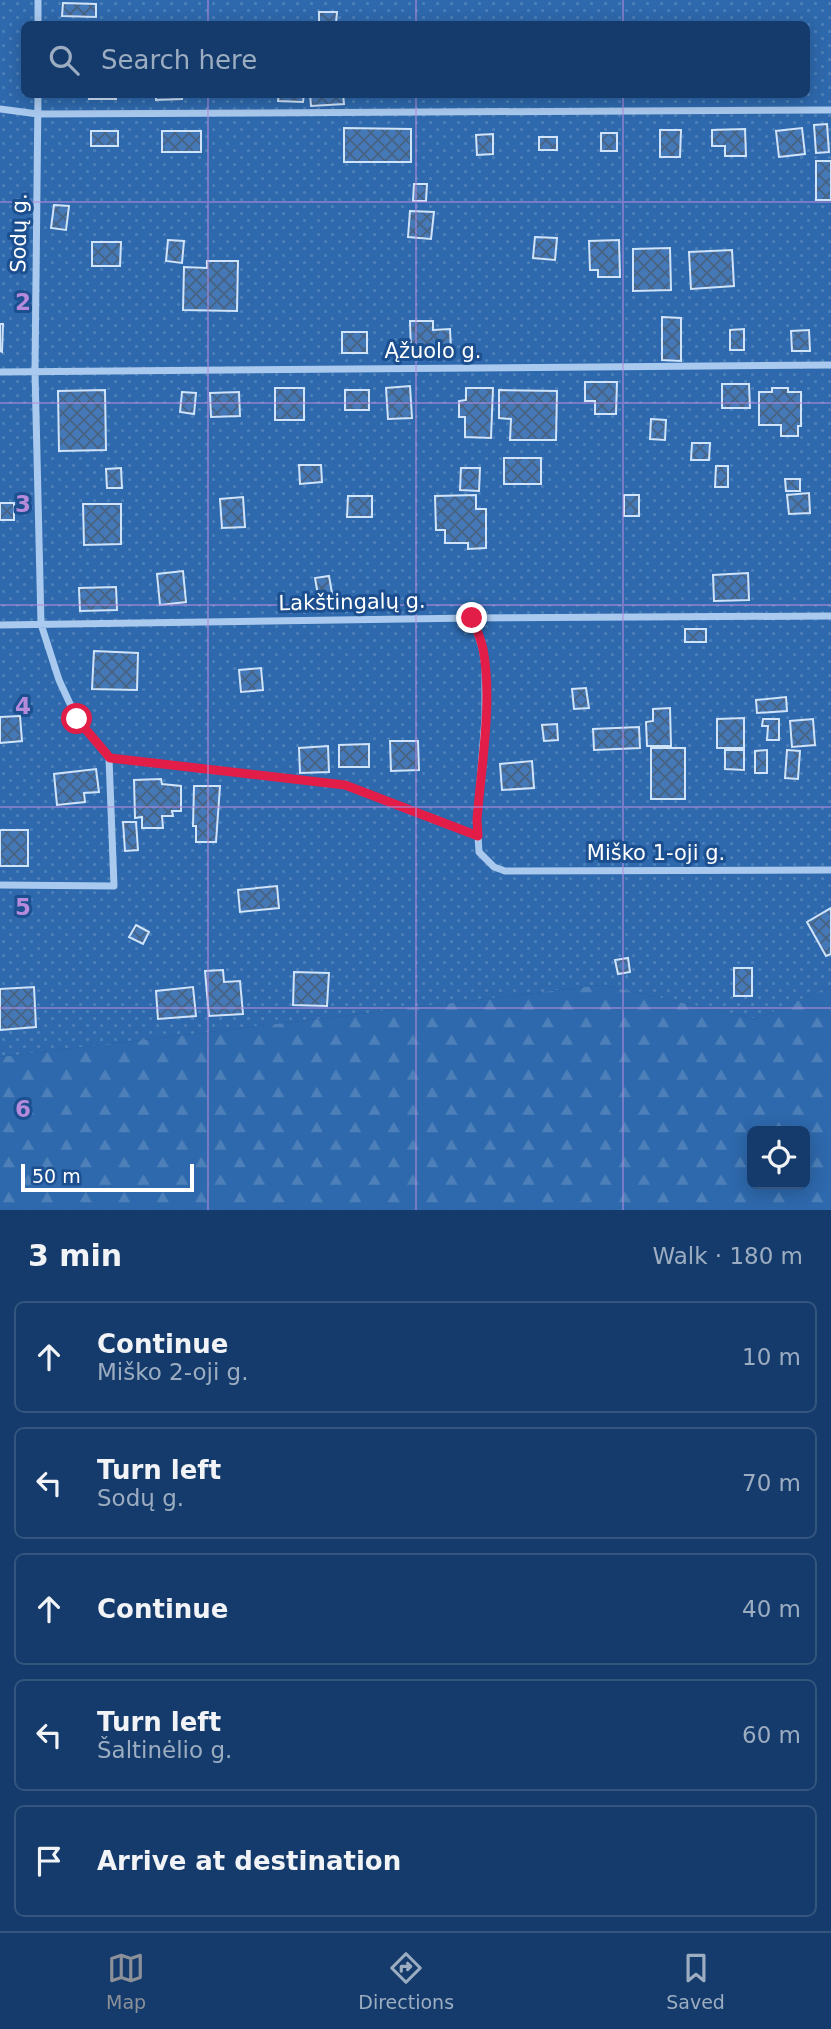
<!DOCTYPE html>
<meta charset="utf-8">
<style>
body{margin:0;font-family:"DejaVu Sans",sans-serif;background:#214673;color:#f1f3f6}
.controls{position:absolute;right:21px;bottom:21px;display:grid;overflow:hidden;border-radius:10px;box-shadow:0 4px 18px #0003}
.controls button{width:63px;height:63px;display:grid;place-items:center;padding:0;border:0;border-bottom:2px solid #33557e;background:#143b6b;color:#f1f3f6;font:35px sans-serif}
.scale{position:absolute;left:21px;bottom:18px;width:173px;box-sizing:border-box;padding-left:7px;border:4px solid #fff;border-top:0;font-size:19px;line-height:24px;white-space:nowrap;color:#fff;-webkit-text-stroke:5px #1b4f8f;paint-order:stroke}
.stop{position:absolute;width:21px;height:21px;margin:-16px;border:5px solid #e11d48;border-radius:50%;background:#fff}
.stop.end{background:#e11d48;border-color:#fff;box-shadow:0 2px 7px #0008}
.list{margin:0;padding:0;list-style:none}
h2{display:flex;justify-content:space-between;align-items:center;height:91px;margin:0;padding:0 28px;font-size:30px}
h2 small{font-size:23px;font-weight:400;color:#9dadc1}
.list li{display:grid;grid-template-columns:46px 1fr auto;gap:21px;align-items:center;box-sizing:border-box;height:112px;margin:0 14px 14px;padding:0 14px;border:2px solid #33557e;border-radius:10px}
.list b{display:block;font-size:26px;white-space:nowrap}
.list p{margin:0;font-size:23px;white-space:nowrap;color:#9dadc1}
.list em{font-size:23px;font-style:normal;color:#9dadc1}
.icon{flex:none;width:38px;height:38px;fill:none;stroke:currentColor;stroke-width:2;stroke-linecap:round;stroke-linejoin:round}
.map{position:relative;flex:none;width:831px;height:1210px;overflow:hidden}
.search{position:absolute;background:#143b6b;box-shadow:0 4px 18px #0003;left:21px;right:21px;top:21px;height:77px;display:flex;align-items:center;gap:18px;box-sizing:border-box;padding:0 24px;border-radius:10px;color:#9dadc1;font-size:26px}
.sheet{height:721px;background:#143b6b}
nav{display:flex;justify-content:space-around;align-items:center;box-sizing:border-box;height:98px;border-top:2px solid #33557e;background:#143b6b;font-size:19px;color:#9dadc1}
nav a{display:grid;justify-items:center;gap:4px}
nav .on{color:#8c9099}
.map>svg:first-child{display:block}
</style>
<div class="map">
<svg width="831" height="1210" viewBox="0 0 831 1210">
<defs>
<pattern id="grass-dots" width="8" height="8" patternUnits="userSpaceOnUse" patternTransform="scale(1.75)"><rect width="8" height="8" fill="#2e69ad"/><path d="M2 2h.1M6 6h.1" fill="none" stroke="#4d80b9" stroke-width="1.8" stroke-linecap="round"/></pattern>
<pattern id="forest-firs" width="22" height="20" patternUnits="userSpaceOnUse" patternTransform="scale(1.75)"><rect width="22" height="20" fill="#2e69ad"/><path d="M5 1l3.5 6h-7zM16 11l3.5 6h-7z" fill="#4d80b9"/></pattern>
<pattern id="building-cross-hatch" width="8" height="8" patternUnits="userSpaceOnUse" patternTransform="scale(1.75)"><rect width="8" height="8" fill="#4478b7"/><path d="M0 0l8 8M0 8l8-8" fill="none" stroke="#486282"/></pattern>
</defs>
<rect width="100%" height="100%" fill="#1b4f8f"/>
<!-- grass -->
<path fill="url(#grass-dots)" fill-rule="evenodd" d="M0,0H831V986L757,1019L602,985L0,1057ZM24,24H806V94H24Z"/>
<!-- forest -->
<path fill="url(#forest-firs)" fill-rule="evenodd" d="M602,985L757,1019L831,986V1210H0V1057ZM752,1131H805V1184H752Z"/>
<!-- building -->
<path fill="url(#building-cross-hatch)" stroke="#cfe3fa" stroke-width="2" d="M63,3L96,4V17L62,16Z
M319,12H337L336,24H319Z
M89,94H116V99H89Z
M156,94H182V99L156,100Z
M279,94H304L303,102L278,101Z
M310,94H343L344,104L311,106Z
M527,94H552V97H527Z
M827,124L829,152L816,153L814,125Z
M344,128L411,129V162H344Z
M802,128L805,154L779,157L776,131Z
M745,129L746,156H725V146H712V130Z
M660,130H681L680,157H660Z
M91,131H118V146H91Z
M162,131H201V152H162Z
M601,133H617V151H601Z
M493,134V154L477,155L476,135Z
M539,137H557V150H539Z
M816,161H831V200H816Z
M414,184H427L426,201H413Z
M54,205L69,206L66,230L51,228Z
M410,211L434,212L431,239L408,237Z
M535,237L557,238L555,260L533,258Z
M168,240L184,241L182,263L166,261Z
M619,240L620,277H598V270H590L589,241Z
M92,242H121L120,266H92Z
M670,248L671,290L633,291V249Z
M732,250L734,286L691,289L689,252Z
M207,261H238L237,311L183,310L184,267L207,268Z
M662,317L681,318V361L662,360Z
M410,321H433V330L450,329L451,350L411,351Z
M0,324H3L2,352L0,351Z
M744,329V350H730V330Z
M809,330L810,351H792L791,331Z
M342,332H367V353H342Z
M585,382H617L616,414H595V401H585Z
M722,384H749L750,408H722Z
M410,386L412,418L388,419L386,388Z
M275,388H304V420H275Z
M466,388H493L491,438L465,437V417H459V401L466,400Z
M772,388H788V392H801V426H798V436H781V425H759V392H772Z
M105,390L106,450L59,451L58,391Z
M345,390H369V410H345Z
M499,390L557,391L556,440H510L511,419L499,418Z
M182,392L196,393L194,414L180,412Z
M239,392L240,416L211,417L210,393Z
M651,419L666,420L665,440L650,439Z
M692,443H710L709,460H691Z
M504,458H541V484H504Z
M299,465H321L322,482L300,484Z
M716,466H728V487H715Z
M121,468L122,488H107L106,469Z
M461,468H480L479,491L460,490Z
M785,479H800V491H786Z
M809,493L810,513L789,514L787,495Z
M476,495V509H486V548L468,549V543H445V530H436L435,496Z
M624,495H639V516H624Z
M348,496H372V517H347Z
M243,497L245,527L222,528L220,499Z
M0,503H14V520H0Z
M83,504H121V544L84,545Z
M183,571L186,602L160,605L157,574Z
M748,573L749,600L714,601L713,575Z
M329,576L333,599L319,601L315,578Z
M116,587L117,610L80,611L79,588Z
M685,629H706V642H685Z
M94,651L138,653L137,690L92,689Z
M261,668L263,690L241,692L239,670Z
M586,688L589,708L574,709L572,689Z
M786,697L787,711L757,713L756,700Z
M670,708L671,746H647L646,722L653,721V709Z
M20,716L22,741L0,743V717Z
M744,718V748H717V719Z
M763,719H779V740H767L768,726H762Z
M813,719L815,745L792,747L790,721Z
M557,724L558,740L544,741L542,725Z
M639,727L640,748L594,750L593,729Z
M390,741H418L419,770L391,771Z
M369,744V767H339V745Z
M328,746L329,772L300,773L299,748Z
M651,748H685V799H651Z
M725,750H744V770L725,769Z
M767,750V773H755V751Z
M787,750L800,751L798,779L785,778Z
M532,761L534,788L502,790L500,764Z
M96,769L99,792L84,793L85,802L57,805L54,774Z
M161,779L162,784L181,786V811H172L173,816H162L163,828H142V817L135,818L134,780Z
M194,786H220L216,842H196V826H193Z
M123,822H136L138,850L125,851Z
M0,830H28V866H0Z
M277,886L279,908L240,912L238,890Z
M831,908V954L826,956L807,922Z
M136,925L149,932L143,944L129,937Z
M628,958L630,972L618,974L615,960Z
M734,968H752V996H734Z
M223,970L224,982L240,981L243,1014L209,1016L205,971Z
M294,972L329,973L327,1006L293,1005Z
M34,987L36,1027L0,1030V989Z
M193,987L196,1016L158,1019L156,991Z"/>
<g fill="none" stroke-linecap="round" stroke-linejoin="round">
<!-- street -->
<path stroke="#a9c9ee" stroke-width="7" d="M38,0V24
M0,109L38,114L831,110
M0,372L831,365
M472,618L482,648L485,667V718L477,820L479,852L494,867L505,871L831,870
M0,625L472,618L831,616
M109,758L345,785L478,836
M0,885L114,886L109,758L77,719L59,680L41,624L35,372L38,94"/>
</g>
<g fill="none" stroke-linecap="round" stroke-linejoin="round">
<!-- route -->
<path stroke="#e11d48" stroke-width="9" d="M77,719L110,758L345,785L478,836L477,820C481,768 493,700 483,649C481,639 476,628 472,618"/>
</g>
<!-- grid -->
<path fill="none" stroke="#b68bdc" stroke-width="2" stroke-opacity="0.55" d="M208,0V24M416,0V24M623,0V24M208,94V1210M416,94V1210M623,94V1210M0,202H831M0,403H831M0,605H831M0,807H831M0,1008H831"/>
<g text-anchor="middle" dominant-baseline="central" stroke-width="6" stroke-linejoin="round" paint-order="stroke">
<!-- street labels -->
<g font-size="21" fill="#fff" stroke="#1b4f8f">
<text transform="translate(19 233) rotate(-89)">Sodų g.</text>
<text x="433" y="351">Ąžuolo g.</text>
<text transform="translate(352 602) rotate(-1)">Lakštingalų g.</text>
<text x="656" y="853">Miško 1-oji g.</text>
</g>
</g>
<g font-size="23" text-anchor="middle" font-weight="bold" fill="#b68bdc" stroke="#1b4f8f" stroke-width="6" stroke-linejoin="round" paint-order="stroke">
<text x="23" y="310">2</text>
<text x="23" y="512">3</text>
<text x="23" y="714">4</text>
<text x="23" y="915">5</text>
<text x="23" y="1117">6</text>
</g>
</svg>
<div class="controls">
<button><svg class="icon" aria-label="locate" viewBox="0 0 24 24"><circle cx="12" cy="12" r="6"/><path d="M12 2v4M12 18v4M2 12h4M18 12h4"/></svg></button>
</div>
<div class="scale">50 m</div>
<div class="stop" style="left:77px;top:719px"></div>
<div class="stop end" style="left:472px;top:618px"></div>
<div class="search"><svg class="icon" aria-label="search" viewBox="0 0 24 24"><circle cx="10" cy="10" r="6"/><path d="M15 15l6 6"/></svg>Search here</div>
</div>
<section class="sheet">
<h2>3 min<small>Walk · 180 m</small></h2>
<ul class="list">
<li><svg class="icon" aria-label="ahead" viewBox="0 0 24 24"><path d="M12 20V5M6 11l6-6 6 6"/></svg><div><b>Continue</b><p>Miško 2-oji g.</p></div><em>10 m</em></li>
<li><svg class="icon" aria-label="left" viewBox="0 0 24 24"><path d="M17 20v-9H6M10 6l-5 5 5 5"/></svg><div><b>Turn left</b><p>Sodų g.</p></div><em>70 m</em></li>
<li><svg class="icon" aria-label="ahead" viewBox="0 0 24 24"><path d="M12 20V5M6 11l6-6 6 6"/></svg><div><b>Continue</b></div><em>40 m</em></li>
<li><svg class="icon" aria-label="left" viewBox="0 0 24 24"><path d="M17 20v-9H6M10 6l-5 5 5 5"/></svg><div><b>Turn left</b><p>Šaltinėlio g.</p></div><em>60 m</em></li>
<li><svg class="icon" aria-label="arrive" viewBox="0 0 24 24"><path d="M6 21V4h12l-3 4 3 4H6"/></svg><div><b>Arrive at destination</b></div></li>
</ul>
</section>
<nav>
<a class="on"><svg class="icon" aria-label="map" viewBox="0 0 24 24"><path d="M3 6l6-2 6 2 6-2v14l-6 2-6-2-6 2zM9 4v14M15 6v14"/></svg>Map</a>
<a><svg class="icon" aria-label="directions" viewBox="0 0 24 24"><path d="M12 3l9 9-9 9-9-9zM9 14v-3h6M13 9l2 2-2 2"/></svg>Directions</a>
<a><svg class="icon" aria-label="saved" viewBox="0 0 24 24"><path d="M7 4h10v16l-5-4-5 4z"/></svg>Saved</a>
</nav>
